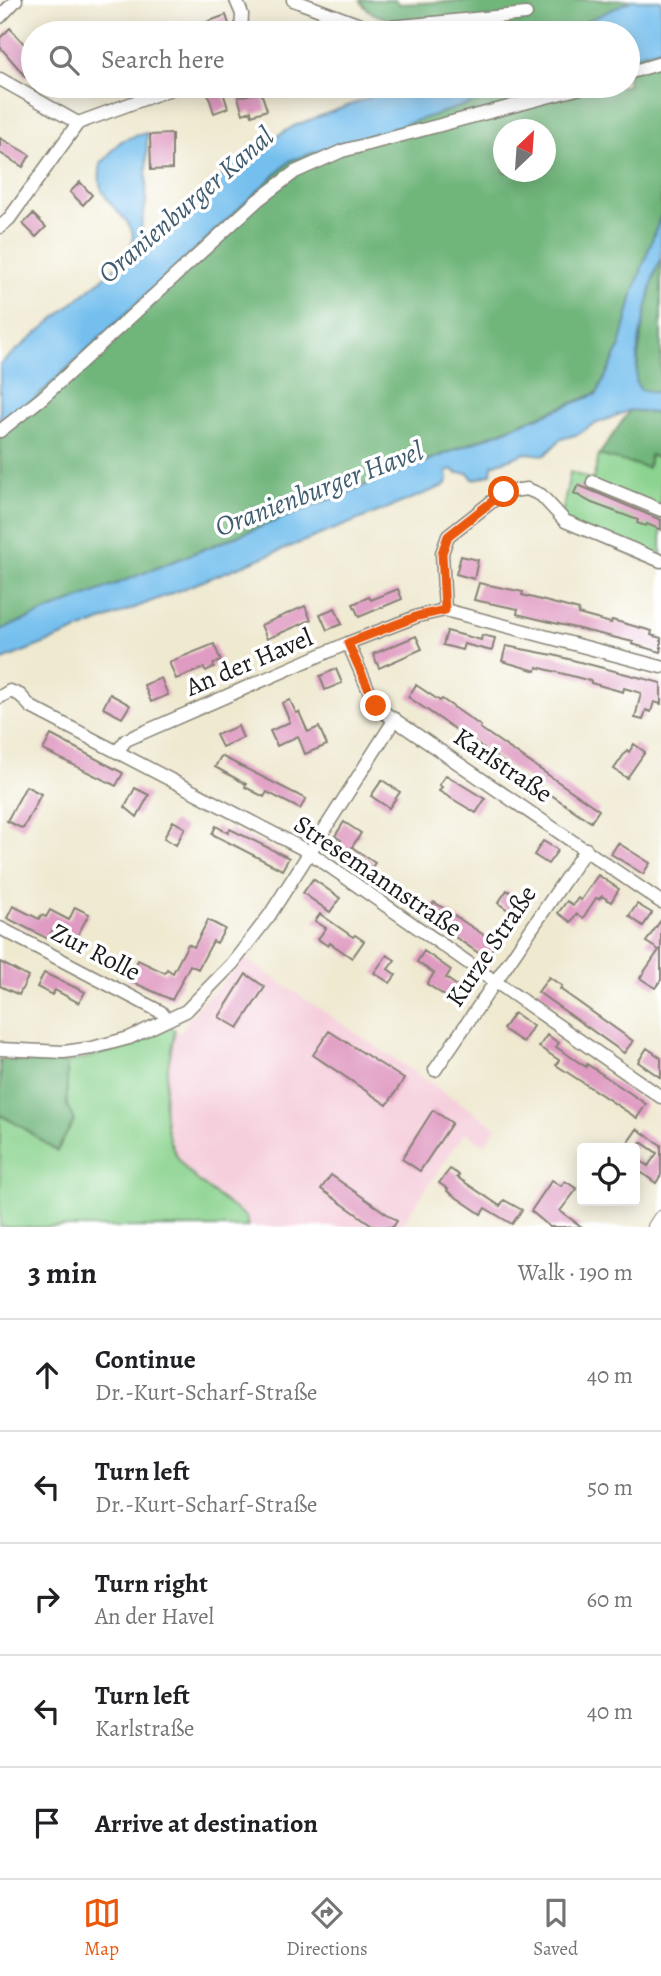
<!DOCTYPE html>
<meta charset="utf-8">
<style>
body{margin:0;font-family:Alegreya,serif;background:#f6f6f6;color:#202124}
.controls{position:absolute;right:21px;bottom:21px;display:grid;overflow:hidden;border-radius:7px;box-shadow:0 4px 18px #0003}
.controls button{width:63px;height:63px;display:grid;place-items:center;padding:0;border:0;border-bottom:2px solid #e0e0e0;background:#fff;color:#202124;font:35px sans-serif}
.compass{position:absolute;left:493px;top:119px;width:63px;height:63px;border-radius:50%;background:#fff;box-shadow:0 4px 18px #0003;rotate:25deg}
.stop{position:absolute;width:21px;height:21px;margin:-16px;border:5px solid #ea580c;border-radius:50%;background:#fff}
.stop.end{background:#ea580c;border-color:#fff;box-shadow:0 2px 7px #0008}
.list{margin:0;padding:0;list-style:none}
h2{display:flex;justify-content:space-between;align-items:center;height:91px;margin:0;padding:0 28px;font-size:30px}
h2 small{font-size:23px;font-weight:400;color:#757577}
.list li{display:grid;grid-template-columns:46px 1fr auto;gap:21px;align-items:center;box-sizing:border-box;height:112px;padding:0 28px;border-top:2px solid #e0e0e0}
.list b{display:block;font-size:26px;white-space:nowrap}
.list p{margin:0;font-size:23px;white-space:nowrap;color:#757577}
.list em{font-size:23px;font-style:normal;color:#757577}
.icon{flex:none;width:38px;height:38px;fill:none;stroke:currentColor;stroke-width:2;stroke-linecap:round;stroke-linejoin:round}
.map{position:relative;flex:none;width:661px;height:1227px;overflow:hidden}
.search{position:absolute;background:#fff;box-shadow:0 4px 18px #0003;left:21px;right:21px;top:21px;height:77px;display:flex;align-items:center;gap:18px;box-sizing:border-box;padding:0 24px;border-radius:38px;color:#757577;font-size:26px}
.sheet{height:651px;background:#fff}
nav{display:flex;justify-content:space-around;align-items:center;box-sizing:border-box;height:98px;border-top:2px solid #e0e0e0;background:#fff;font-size:19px;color:#757577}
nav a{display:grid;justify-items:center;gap:4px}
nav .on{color:#ea580c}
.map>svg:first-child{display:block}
</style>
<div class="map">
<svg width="661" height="1227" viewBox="0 0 661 1227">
<rect width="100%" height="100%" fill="#fff"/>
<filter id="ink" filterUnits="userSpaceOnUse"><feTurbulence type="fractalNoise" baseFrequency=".0143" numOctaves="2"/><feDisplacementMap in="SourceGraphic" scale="14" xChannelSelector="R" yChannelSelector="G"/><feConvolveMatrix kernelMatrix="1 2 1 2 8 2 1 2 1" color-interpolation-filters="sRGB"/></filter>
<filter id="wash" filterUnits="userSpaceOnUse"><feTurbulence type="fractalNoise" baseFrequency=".00686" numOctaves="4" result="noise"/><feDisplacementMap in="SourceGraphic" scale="28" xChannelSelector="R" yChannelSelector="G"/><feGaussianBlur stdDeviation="1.57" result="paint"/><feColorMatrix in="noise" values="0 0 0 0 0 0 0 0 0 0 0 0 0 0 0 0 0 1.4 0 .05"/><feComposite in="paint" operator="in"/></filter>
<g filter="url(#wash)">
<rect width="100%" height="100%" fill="#efe9d0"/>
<!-- built -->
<path fill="#f5cfdc" d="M244,958L496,1127L485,1145L465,1132L400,1227H248L246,1217L187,1170L174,1150L163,1108L164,1088L175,1030L180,1033L198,1005L218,989Z"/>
<!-- green -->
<path fill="#8bd38f" stroke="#547856" stroke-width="2" d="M599,455L647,467L650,455L661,459V567L560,525L570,472L593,480Z
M169,1026L175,1030C166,1076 152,1131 187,1170C201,1186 229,1204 246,1217L248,1227H0V1115L19,1125L67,1105V1063L132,1046Z"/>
<!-- forest -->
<path fill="#70b57a" stroke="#46684b" stroke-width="2" fill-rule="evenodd" d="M360,0H394L401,4L484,0H635L611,21L577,24L557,33H398L399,21C383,18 368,15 360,0Z
M661,48V215L634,291L620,347L597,393L0,630V423L30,403L291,160L526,86H628V57ZM504,130H546V172H504Z
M661,257V393L641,390L636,383C639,340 645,297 661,257Z
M630,410L661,414V459L650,455L648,468L599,455Z
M0,1060L67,1063V1105L74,1121L57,1151L19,1125L0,1115Z"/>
<!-- water -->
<path fill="#75bfee" stroke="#486e85" stroke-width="2" d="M632,0H661V48L628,57V33H562Z
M375,86H526L291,160L30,403L0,422V364L121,263C152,223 113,219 101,188C98,180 100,170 101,161H104C120,139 121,139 147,133L146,202L141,228L144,235L151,237L251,151L296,125L369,98Z
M661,215V257L654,275L638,345L636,383L641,390L661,393V414L630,410L590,426L579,434L561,439L545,455L526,453L492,465L491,474L474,480L468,473H457L452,469L447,472L448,480L444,486L0,661V630L597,394L620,347L634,291Z"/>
<g id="blocks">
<!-- building -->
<path fill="#e09bc2" d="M226,15L232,33H180L179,32Z
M10,28L33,54V71L26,77L0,47V38Z
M222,89L228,108L214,113L208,94Z
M261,92L267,110L252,115L251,111L243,114L238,97Z
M172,134V169L151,170L150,135Z
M0,138L30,155L23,167L0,153Z
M80,182L92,195L83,205L70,192Z
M33,214L46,227L36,237L23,224Z
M578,485L661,520V530L647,524L646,526L637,523L638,520L592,503L574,493Z
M461,556L478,560L474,579L456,574Z
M479,583L523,592L522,595L579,610L578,614L611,623L612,620L652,631L651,635L661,638V652L632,644L633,642L517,614L518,609L474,600Z
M398,589L402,599L359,617L353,604L369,597L371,600Z
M305,606L311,620L267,639L261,625Z
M335,608L342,624L327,630L320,614Z
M447,631L481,640L482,635L495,638L492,651L464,644L462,650L443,645Z
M416,636L422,649L379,668L373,654Z
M214,644L221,661L213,664L214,667L206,671L204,668L176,679L169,662Z
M506,646L553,655L661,683V704L654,702L651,712L646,710L643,720L635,718L641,693L624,688L623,692L591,683V681L537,667L536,671L502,661Z
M336,669L342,683L325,690L320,676Z
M161,678L168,695L151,702L144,685Z
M416,685L440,701L442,699L481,726L480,728L599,810L591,822L408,697Z
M110,694L130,705L122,718L103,708Z
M290,700L296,713L299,712L308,732L319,727L327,745L305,754L298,736L277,746L270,731L290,722L282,703Z
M238,726L243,738L222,747L216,735Z
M51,735L123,773L116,786L43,750Z
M634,744L645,752L627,778L614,769L627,750L629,752Z
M221,756L306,799L300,809L267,792L264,797L245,787L246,784L215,767Z
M446,775L485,799L476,813L439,791L442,787L439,785Z
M382,780L400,792L389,808L371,796Z
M26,786L41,794L23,829L7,821Z
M135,788L149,795L137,817L125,807Z
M173,821L185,828L176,845L164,838Z
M344,822L361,833L352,847L375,863L366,875L352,865L355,862L336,849L341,840L335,836Z
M216,826L228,833L230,829L289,858L282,870L212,834Z
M543,841L558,850L548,864L534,855Z
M618,843L650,863L643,874L611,854Z
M598,875L619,889L611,902L602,896L599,899L596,898L583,918L576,914L571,922L558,913L567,901L573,905L578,898L581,900Z
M313,879L340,898L330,912L303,893Z
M507,890L520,899L511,912L498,903Z
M434,902L496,943L486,958L424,916Z
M637,904L652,913L643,926L629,916Z
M13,906L39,919L41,915L46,917L50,910L69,920L75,907L89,914L75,940L53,929L48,939L7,918Z
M320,914L353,937L355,935L364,941L352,958L330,943L328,946L318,939L326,928L315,921Z
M208,920L225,929L217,943L213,941L198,969L190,965L172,1000L128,980L138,960L165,973L167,969L173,973L188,944L194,947Z
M661,920V980L655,988L640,978L659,950L646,942Z
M424,951L451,970L446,978L466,992L457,1004L427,984L434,973L417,962Z
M387,955L395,960L388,969L396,975L390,983L374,973Z
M0,962L28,977L19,995L0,986Z
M44,973L85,992L79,1003L55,990L52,995L37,987Z
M246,974L265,987L238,1028L219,1017Z
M549,977L562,986L560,989L633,1041L624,1053L538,992Z
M514,1013L533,1026L523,1042L503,1029Z
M329,1031L404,1079L387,1105L313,1055Z
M547,1035L559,1043L556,1047L586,1067L587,1064L646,1104L637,1118L556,1065L559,1060L539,1047Z
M647,1048L661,1058V1078L638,1062Z
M433,1110L452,1123L420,1171L402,1159Z
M637,1129L661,1145V1175L656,1183L635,1168V1157L648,1166L657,1153L641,1142L637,1148H624Z
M450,1169L459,1175L457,1177L500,1206L504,1200L522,1210L512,1224L485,1208L481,1214L447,1191L448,1189L439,1183Z
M331,1175L397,1221L393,1227H375L321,1189Z
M552,1180L561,1186L565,1181L577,1189L560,1211L582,1227H550L531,1211Z"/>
</g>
</g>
<g filter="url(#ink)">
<use href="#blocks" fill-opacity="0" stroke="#868276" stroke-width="2"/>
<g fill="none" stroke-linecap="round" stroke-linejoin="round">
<defs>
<path id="minor" d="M236,0L242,14L241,33
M293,0L368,28
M0,17L16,0
M352,33L369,29L526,14
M628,73L661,63
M0,79L78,123L179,86
M0,227L9,219L78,123
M0,431L42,398L258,200L295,172L342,151L588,86
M593,482L661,510
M445,610L442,553L448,536L504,492L527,489L541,495L565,521L661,561
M348,643L376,707L661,902
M0,697L10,691L20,695L31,707L309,852L661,1097
M117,752L126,740L348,643L418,616L445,610L661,667
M0,928L161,1012L167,1020
M0,1049L64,1052L92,1048L129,1038L186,1011L232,964L269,916L395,719
M435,1070L586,849"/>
<path id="major" d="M656,1227L661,1219"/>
</defs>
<!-- minor casing -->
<use href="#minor" stroke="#868276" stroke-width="15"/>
<!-- major casing -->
<use href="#major" stroke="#868276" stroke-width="18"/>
<!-- minor -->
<use href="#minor" stroke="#fff" stroke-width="12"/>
<!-- major -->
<use href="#major" stroke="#fff" stroke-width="16"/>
</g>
</g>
<g fill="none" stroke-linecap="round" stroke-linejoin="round" filter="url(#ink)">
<!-- route -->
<path stroke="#ea580c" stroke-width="9" d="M376,706L348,643L418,616L445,610L442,553L448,536L504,492"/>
</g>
<g text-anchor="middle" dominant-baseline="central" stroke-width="7" stroke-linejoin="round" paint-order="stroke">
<!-- street labels -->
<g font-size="26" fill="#1c1c1c" stroke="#fff">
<text transform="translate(249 662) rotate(-23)">An der Havel</text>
<text transform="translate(503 765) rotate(34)">Karlstraße</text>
<text transform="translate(378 876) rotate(34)">Stresemannstraße</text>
<text transform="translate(491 946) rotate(-56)">Kurze Straße</text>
<text transform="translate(96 952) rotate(27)">Zur Rolle</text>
</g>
<!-- water labels -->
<g font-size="28" font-style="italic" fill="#405d70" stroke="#fff">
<text transform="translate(186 205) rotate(-41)">Oranienburger Kanal</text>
<text transform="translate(319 489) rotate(-21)">Oranienburger Havel</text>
</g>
</g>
</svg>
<div class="controls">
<button><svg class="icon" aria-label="locate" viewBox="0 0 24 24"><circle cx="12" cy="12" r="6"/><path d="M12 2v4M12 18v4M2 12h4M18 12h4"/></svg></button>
</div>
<svg class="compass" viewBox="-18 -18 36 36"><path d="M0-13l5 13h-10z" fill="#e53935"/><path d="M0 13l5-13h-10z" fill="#757577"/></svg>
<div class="stop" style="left:504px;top:492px"></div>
<div class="stop end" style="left:376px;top:706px"></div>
<div class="search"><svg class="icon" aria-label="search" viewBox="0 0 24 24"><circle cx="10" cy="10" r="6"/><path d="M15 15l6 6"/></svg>Search here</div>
</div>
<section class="sheet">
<h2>3 min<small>Walk · 190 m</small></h2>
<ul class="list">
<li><svg class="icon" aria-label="ahead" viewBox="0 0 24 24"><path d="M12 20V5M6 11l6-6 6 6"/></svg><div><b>Continue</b><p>Dr.-Kurt-Scharf-Straße</p></div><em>40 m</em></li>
<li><svg class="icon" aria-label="left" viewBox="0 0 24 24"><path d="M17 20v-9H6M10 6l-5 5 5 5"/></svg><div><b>Turn left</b><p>Dr.-Kurt-Scharf-Straße</p></div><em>50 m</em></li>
<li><svg class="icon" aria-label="right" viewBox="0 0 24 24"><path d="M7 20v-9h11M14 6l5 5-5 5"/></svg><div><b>Turn right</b><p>An der Havel</p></div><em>60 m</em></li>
<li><svg class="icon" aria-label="left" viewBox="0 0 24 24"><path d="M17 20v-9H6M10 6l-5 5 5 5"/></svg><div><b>Turn left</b><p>Karlstraße</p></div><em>40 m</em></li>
<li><svg class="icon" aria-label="arrive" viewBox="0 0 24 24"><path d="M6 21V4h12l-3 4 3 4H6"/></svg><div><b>Arrive at destination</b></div></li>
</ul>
</section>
<nav>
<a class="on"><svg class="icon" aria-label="map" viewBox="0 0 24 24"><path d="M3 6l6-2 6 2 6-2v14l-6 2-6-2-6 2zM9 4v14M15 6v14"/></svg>Map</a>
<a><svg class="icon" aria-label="directions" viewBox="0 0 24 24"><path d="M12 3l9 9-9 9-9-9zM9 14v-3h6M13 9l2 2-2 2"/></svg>Directions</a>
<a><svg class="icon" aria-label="saved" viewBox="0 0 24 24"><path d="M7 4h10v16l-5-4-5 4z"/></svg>Saved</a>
</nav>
